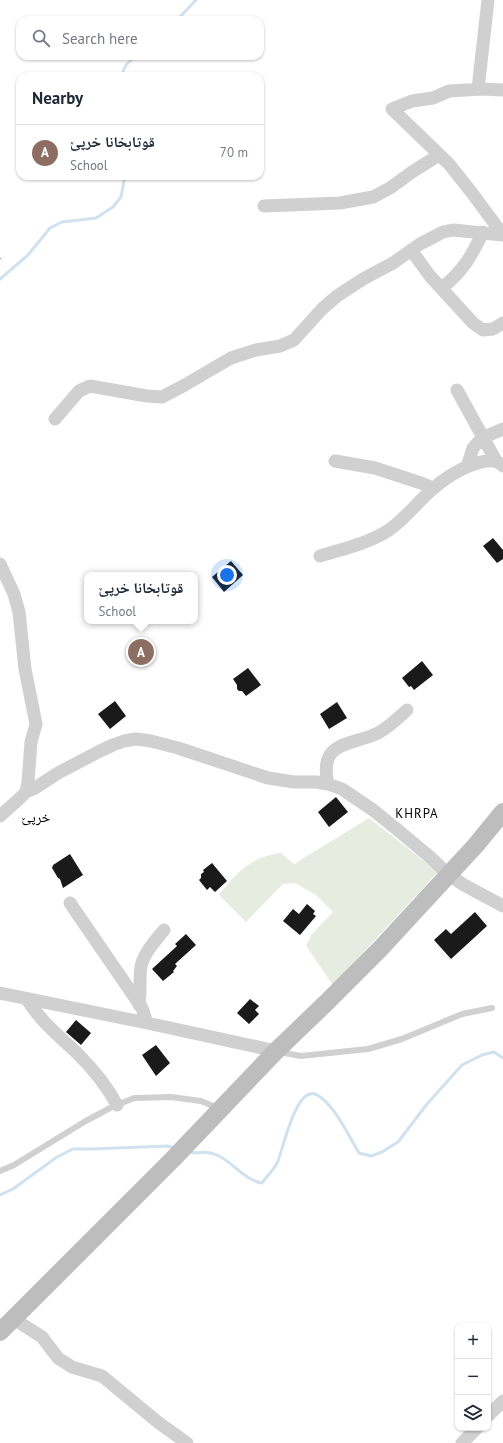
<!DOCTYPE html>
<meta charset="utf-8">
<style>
body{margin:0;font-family:"PT Sans","Noto Naskh Arabic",sans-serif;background:#f6f6f7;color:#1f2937}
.controls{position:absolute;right:12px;bottom:12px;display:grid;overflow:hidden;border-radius:8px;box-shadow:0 1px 3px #0004}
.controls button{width:36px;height:36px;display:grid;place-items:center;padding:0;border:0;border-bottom:1px solid #e0e1e3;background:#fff;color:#1f2937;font:20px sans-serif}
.you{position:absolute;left:227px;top:575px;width:14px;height:14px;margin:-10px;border:3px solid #fff;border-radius:50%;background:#1a73e8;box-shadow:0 0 0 6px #1a73e833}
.badge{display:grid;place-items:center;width:26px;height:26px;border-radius:50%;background:#e63946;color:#fff;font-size:13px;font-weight:700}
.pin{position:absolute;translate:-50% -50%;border:2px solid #fff;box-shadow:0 1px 4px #0006}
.popup{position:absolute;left:84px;top:572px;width:114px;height:52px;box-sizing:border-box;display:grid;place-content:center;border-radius:8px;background:#fff;filter:drop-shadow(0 1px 3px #0005);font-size:13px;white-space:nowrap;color:#747a83}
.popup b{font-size:15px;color:#1f2937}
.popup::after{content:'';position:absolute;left:50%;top:100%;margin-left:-8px;border:8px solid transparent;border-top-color:#fff}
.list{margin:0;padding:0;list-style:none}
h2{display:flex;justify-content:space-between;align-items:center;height:52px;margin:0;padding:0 16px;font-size:17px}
h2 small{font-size:13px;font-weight:400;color:#747a83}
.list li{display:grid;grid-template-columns:26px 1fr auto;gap:12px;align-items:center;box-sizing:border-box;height:56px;padding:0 16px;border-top:1px solid #e0e1e3}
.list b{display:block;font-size:15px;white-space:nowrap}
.list p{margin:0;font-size:13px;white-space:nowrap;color:#747a83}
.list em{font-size:13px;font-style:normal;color:#747a83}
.icon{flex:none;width:22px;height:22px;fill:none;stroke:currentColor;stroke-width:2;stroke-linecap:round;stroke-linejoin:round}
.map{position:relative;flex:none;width:503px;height:1443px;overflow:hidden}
.search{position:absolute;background:#fff;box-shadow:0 1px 3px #0004;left:16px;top:16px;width:248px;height:44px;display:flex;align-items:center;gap:10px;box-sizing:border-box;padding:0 14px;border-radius:12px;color:#747a83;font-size:15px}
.panel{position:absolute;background:#fff;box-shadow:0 1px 3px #0004;left:16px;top:72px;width:248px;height:108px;border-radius:12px}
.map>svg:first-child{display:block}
</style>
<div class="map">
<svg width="503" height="1443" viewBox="0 0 503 1443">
<rect width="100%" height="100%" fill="#fff"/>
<!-- green -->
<path fill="#e6ecdf" d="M369,818L438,872L333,985L306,946L312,934L333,912L316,895L295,883L283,884L246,922L219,895C236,873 252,856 281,853L294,864Z"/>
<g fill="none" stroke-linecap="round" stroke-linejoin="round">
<!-- stream -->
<path stroke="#cfe2ee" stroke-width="3" d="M177,20L196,0
M121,76L126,65L135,56
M0,279L28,255L50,228L62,222L96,218L113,207L121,197L125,176
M189,1152C199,1155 204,1149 217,1155C233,1162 244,1180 262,1183C267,1176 275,1169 278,1161C283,1149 297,1080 319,1096C337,1109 348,1135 359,1153L371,1156L382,1152L398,1142L427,1104L462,1065L482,1055L494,1052L503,1058
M0,1195L13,1189L57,1157L73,1149H91L168,1146L174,1148"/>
</g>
<!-- building -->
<path fill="#1a1a1a" d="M493,538L503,550V559L497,563L483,546Z
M231,561L243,575L224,592L212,577Z
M422,661L433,675L414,690L411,686L409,687L402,678Z
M248,668L261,685L246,696L242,691H239L237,689V685L233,679Z
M115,701L126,716L110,729L98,714Z
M337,702L347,718L329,729L320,714Z
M336,797L348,812L329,827L318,812Z
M70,854L83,875L63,888L60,879L58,878L52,868L53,865Z
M212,863L227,881L215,892L210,887L207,890L199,880L201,878V874L204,872L203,870Z
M307,904L315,911L313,914L316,916L300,935L283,921L293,909L299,914Z
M475,912L487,926L451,959L434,940L446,929L451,934Z
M186,934L196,945L175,964L177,966L173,971L174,972L163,981L152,969L177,946L175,944Z
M250,999L259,1006L255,1010L259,1014L249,1024L237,1013Z
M76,1020L91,1033L81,1045L66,1032Z
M156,1045L170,1063L156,1076L142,1055Z"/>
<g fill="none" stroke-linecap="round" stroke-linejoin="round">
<!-- path -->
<path stroke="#cdcdcd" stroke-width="2" stroke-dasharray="2 2" stroke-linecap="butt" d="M0,259L4,257"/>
<!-- lane -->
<path stroke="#d0d0d0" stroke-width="6" d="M279,1052L301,1056L368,1049L402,1039L462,1014L492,1008
M0,1171L14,1165L84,1122L110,1108L134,1098L171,1097L201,1101L218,1108"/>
<!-- street -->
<path stroke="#d0d0d0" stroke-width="13" d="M478,89L488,0
M503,90L482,89L449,91L433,98L412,101L392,109L449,164L472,193L503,235
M264,206L340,203L373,197L390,188L412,172L439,155
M411,250L430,276L473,323L483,330L493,329L503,323
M442,288C463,271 471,257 483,232
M457,390L496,461
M55,419L79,391L90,386L147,396L162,397L183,386L231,358L256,350L280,346L294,340L322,309L337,296L363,279L393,263L420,244L443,232L453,230L503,235
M335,461L375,468L421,483L433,488
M467,467L473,448L482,438L503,429
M320,556C343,549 369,543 389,530C406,518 418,501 434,488C447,476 477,458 495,461C498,462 501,464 503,466
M0,564L14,594L19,612L25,669L36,724L31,742L28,782L26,792L18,800L0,816
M328,784C318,740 351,746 378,733C389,727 398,718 407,710
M26,792L35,788L58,773L100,751L113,745L124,741L136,739L151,741L178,748L268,778L294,782H316L328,784L342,789L373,810L399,831L430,857L449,875L464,885L503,906
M70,903L142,1008L147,1023
M0,993L147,1023L276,1051
M27,999C41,1022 58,1035 77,1053C92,1068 107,1086 117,1105
M139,1005C141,992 139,980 141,967C143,954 155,941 164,930
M14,1319L42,1337L58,1358L72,1367L102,1376L159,1423L187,1443
M488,1416L503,1401
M462,1443L477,1428"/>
<!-- secondary -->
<path stroke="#bdbdbd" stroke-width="18" d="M0,1332L172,1160L276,1051L327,1002L380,949L476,845L503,812"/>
</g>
<g text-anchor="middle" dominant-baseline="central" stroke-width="4" stroke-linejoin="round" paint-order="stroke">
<!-- neighbourhood labels -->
<g font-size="13" letter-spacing="1" fill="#000" stroke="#fff">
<text x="417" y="813">KHRPA</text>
</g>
<!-- quarter labels -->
<g font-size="14" fill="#000" stroke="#fff">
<text x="36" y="817">خرپێ</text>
</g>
</g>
</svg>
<div class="controls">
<button>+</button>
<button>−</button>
<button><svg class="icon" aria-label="layers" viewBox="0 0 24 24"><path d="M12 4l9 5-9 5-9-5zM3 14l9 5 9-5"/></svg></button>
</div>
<div class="you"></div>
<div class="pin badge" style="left:141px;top:652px;background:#8d6e63">A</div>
<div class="popup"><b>قوتابخانا خرپێ</b>School</div>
<div class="search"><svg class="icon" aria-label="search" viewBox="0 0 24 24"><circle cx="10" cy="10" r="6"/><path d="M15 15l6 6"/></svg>Search here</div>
<section class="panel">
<h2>Nearby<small></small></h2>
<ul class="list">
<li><span class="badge" style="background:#8d6e63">A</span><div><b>قوتابخانا خرپێ</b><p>School</p></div><em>70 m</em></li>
</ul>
</section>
</div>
